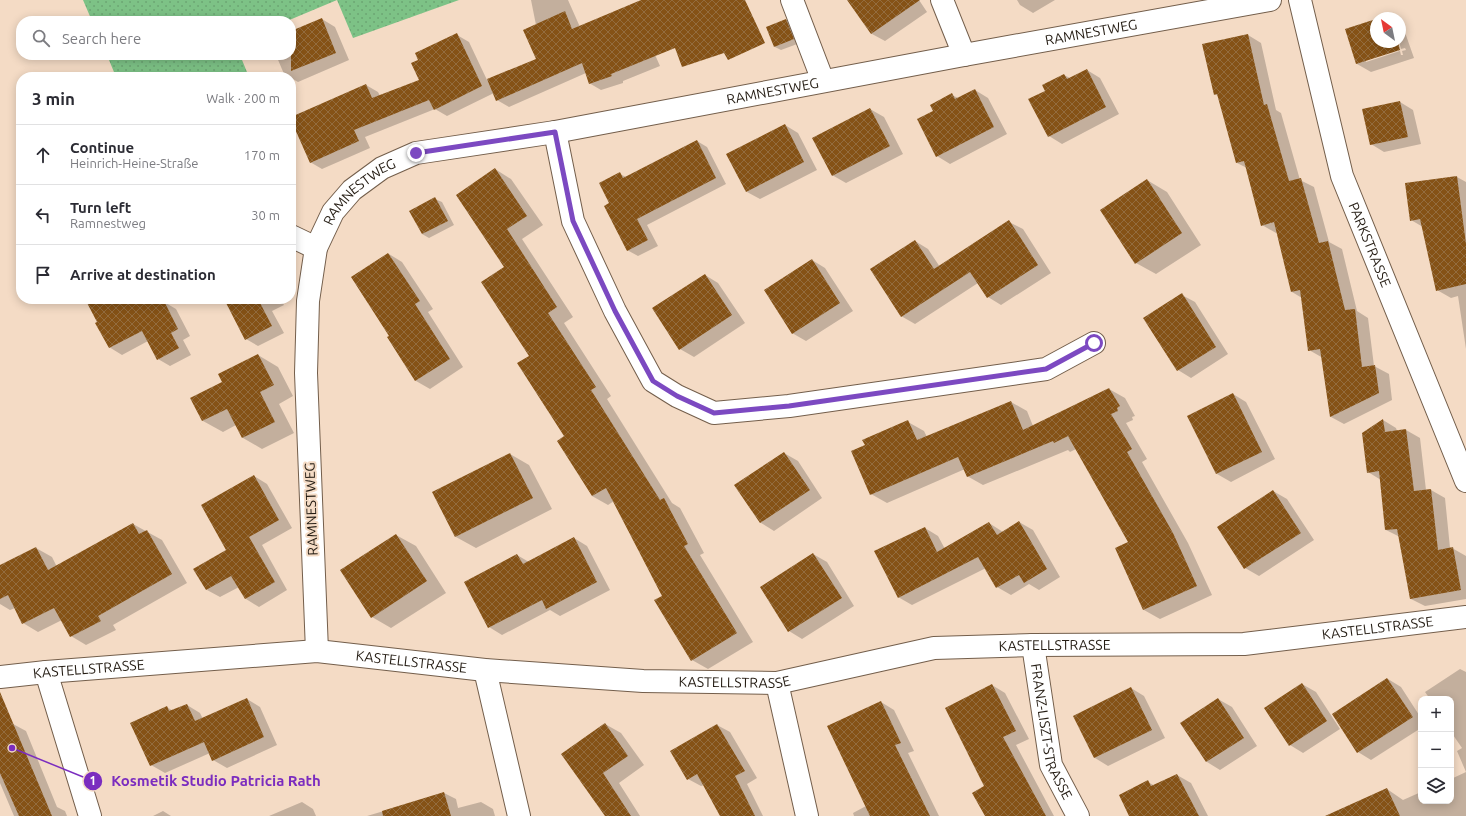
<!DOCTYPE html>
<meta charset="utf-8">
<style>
body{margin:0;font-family:Ubuntu,sans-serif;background:#f2f2f3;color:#2b2b33}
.controls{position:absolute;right:12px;bottom:12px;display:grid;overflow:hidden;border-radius:8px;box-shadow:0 2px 10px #0003}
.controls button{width:36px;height:36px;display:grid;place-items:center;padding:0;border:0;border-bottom:1px solid #e1e1e2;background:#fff;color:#2b2b33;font:20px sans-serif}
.compass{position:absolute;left:1370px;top:12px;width:36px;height:36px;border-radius:50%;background:#fff;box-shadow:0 2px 10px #0003;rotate:327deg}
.stop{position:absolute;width:12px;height:12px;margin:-9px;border:3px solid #7c49c1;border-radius:50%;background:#fff}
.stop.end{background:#7c49c1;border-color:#fff;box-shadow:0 1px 4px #0008}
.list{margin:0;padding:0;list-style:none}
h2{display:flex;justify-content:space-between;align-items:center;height:52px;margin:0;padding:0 16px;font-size:17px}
h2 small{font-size:13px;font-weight:400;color:#7c7c81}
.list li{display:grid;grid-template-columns:26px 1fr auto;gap:12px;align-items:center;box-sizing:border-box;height:60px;padding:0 16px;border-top:1px solid #e1e1e2}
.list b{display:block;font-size:15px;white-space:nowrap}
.list p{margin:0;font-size:13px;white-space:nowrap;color:#7c7c81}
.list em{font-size:13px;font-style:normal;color:#7c7c81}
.icon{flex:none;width:22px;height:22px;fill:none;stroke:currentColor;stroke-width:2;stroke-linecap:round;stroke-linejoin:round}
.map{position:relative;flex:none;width:1466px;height:816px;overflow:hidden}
.search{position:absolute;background:#fff;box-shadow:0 2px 10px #0003;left:16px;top:16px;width:280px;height:44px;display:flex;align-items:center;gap:10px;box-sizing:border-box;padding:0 14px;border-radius:16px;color:#7c7c81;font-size:15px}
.panel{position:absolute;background:#fff;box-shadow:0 2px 10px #0003;left:16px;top:72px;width:280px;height:232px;border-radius:16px}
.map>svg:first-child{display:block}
</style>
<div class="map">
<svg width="1466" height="816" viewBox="0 0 1466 816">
<defs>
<pattern id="grass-dots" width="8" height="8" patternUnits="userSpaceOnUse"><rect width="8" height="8" fill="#7dc286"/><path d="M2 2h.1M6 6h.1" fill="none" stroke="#6ca673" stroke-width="1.8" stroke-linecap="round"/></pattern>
<pattern id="building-cross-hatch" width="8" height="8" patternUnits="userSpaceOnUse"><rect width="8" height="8" fill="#855216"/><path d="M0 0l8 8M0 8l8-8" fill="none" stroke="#936c3e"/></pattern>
</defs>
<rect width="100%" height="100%" fill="#f4dbc5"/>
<!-- grass -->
<path fill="url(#grass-dots)" d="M83,0H459L353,38L337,0L287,21H92Z
M107,55H240L249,77H116Z"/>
<!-- shadow -->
<path fill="#0003" d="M531,0H568L580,27L644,0H667L652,48L660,66L623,81V83L601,90L589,83L586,73L509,107L497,100L494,93L447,116L435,109L365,137L370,148L322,169L310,162L291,118L366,85L378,92L380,96L421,80L457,35L469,42L487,80L537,59L536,25Z
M848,0H919L927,12L885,41L872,34Z
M1017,0H1055L1033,13L1020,5Z
M1389,16L1392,18H1383Z
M322,19L335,27L349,60L298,82L284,74L276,55H291V32Z
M786,20L792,24L800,43L781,50L775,47Z
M1376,20V42H1397L1366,60V62L1400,51L1401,55H1403L1402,51L1406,50L1405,48L1401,49L1399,42H1400V22L1402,24L1414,58L1371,72L1357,64L1346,30Z
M1248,35L1261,43L1276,110L1281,113L1300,180L1314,187L1329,242L1342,249L1357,311L1368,318L1374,366L1389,374L1392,400L1344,424L1331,417L1323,358L1309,350L1302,298L1292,292L1277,232L1276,233L1262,225L1247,168L1237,163L1218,96L1215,94Z
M1087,70L1100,78L1119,114L1062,144L1049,136L1046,91L1064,75L1070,78Z
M975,90L988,98L1007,134L950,164L937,156L934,111L952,95L958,98Z
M1400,102L1413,110L1421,144L1384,152L1371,144Z
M870,109L884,117L903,154L846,183L832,175L813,138Z
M785,125L798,133L817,170L760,199L747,192Z
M697,141L707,147L726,184L647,225L658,246L638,256L627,250L611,204L620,174L626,177Z
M495,169L511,179L543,225L522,239L573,317L564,323L611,396L607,399L672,503L680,508L704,553L700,555L753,642L708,669L692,660L664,596L614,501L608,505L592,496L530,356L505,267Z
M1457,177L1466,182V349L1458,296L1451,298L1437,290L1423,227L1411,220L1406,184Z
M1147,180L1167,192L1201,245L1156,274L1136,263Z
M435,199L442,202L454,225L429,238L422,234Z
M1009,222L1023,229L1051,273L1001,305L988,297L978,283L915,324L901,316L915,241L928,249L940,267Z
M389,254L402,262L433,309L428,312L463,367L430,389L416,381L388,338L390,336L352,278Z
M812,260L825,268L853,311L806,341L792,333Z
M705,275L718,283L745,323L694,357L680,349Z
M1182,295L1195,302L1228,354L1191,378L1178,370Z
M87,299H139L164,302L176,309L190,336L183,340L191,355L170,366L158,359L148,341L122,355L109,347L99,322Z
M225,299H281L284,305L272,311L284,333L258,346L246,339Z
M258,355L278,367L293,396L279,404L294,433L262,449L243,438L236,425L223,432L203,421L192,398L223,382Z
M1109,389L1125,398L1135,416L1132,417L1133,420L1126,423L1147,459L1142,462L1188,543L1212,595L1160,619L1144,610L1117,548L1130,542L1076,449L1070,452L1068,450L983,485L967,476L965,469L887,503L871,494L866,445L908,422L924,431L927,437L1011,402L1027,411L1033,426Z
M1233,394L1246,402L1275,459L1231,482L1217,474L1189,417Z
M1383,420L1396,428L1397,431L1406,430L1420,438L1426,490H1431L1445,498L1450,548H1452L1466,556V599L1425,606L1411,599L1400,537L1386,530L1381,480L1368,472Z
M784,453L798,461L822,498L774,531L761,523L736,486Z
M510,454L529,465L552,509L476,548L456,537L433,493Z
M254,476L267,484L292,528L262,545L287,590L259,607L246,599L239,587L220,597L207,590L228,550Z
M1273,491L1287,499L1314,540L1259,576L1245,568L1218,527Z
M1019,522L1033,530L1060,577L1039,590L1029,584L1011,595L997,587L986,568L912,605L898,597L925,528L938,536L945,549L989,523L1003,532Z
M133,524L162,540L187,583L113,625L116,630L86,645L71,636L62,620L38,632L23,623L15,608L10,610L0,604V567L36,548L52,557L57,567Z
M396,535L416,546L446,593L391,628L372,617Z
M574,538L587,546L610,590L560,616L550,610L502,635L489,627L517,555L529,562Z
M813,554L827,562L854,606L802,639L789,631Z
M1460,669L1466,672V772L1457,751L1462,748L1451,732V699H1430L1425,692Z
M1388,679L1401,687L1421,718V728L1371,760L1358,752Z
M1302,684L1316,692L1340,729L1303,753L1290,745Z
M992,685L1005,693L1029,739L1016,745L1054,816H986L985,786Z
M1131,688L1144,696L1165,738L1108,766L1095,758L1074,716Z
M247,699L260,707L277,745L227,768L213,760L210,753L165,773L151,765L167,707L173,711L187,705L200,713L203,719Z
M1218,699L1232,707L1257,746L1220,770L1207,762L1182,723Z
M881,702L894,710L914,751L908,753L939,816H854L853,813L866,806Z
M13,724L26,731L57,807L65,811L67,816H14L0,783V730Z
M605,724L621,733L644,765L619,783L640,816H607L562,754Z
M717,725L730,732L757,778L747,784L763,816H722L704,785L701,786L688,779Z
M1466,772V816H1349L1387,789L1403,800L1421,792V801H1451V779Z
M1177,775L1191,783L1208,816H1131L1148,782L1155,786Z
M444,793L456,799L458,808L481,802L493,809L495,816H367Z
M302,802L313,809L316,816H269Z
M163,811L171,816H153Z"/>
<!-- building -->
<path fill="url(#building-cross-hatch)" d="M641,0H745L765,43L728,60L724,53L682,67L675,48L611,74L612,76L589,84L582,63L496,101L487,79L536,59L523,30L565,11L572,29Z
M847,0H920L871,34Z
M322,18L336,53L291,71V31Z
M786,19L794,39L774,47L766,27Z
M1376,19V42H1398L1400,50L1356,64L1345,29Z
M457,33L482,86L434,110L429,100L354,130L359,141L310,163L291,120V117L366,84L372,98L419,80L411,63L418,60L415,53Z
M1248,34L1264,105L1267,104L1289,181L1301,178L1319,243L1328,241L1345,310L1355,309L1362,367L1375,365L1379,393L1330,417L1320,349L1308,351L1300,290L1291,292L1274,222L1261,226L1244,161L1236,163L1217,94L1214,95L1202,44Z
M1087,69L1106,107L1048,137L1028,99L1045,91L1042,85L1064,74L1067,79Z
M975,89L994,127L936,157L917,119L933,111L930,105L952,93L955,99Z
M1400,101L1408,137L1370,145L1362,109Z
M870,108L890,146L832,176L812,138Z
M785,124L804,162L746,192L726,154Z
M697,140L716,178L637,219L648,240L627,251L604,206L609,203L599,183L620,172L623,178Z
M495,168L527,216L507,229L557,307L548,313L596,387L591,390L660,500L664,498L688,544L684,546L737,633L691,661L654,600L662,596L606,488L592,496L557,441L564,436L517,363L529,356L481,282L504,267L456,195Z
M1457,176L1466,244V284L1436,291L1420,219L1410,221L1405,183Z
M1147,179L1182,233L1135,264L1100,210Z
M435,197L448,221L422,234L409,211Z
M1009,220L1038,265L987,298L970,272L901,317L870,269L915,240L934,269Z
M388,253L420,301L415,304L450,359L415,381L387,337L389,336L351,277Z
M812,259L840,303L792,334L764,290Z
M705,274L732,315L679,350L652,308Z
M1182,293L1216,347L1177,371L1143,318Z
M85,299H163L178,329L171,333L179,348L157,360L142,331L109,348L95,323L97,322Z
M224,299H258L272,326L245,340Z
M258,354L274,385L260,392L275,422L242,438L227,409L202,421L190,398L222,382L218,374Z
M1109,388L1120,406L1117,408L1118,411L1111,414L1132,449L1127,452L1173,533L1197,586L1143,610L1115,548L1128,542L1068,436L1054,443L1053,441L967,477L958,457L870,495L851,451L865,445L862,440L908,420L917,440L1011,401L1023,430Z
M1233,393L1262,452L1216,474L1187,416Z
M1383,419L1385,432L1406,429L1414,491L1431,489L1438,550L1453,547L1461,590L1410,599L1397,529L1385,530L1379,471L1367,473L1362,433Z
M784,452L810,490L760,523L734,485Z
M510,453L533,498L455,537L432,492Z
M254,475L279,520L249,537L275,582L245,599L231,576L206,590L193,569L226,550L201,505Z
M1273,490L1301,533L1244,569L1217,527Z
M1019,521L1047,569L1024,583L1019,575L996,588L978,557L898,598L874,551L925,527L937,552L989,522L997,535Z
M133,523L139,534L147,530L172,574L98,616L101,621L70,637L54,608L22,624L8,595L0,599V565L36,547L48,570Z
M396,534L427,581L371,618L340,570Z
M574,537L597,582L546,609L542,600L488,628L464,582L517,554L523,564Z
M813,553L842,598L788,632L760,587Z
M1387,678L1413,717L1357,753L1332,714Z
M1302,683L1327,721L1289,746L1264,708Z
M992,684L1016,731L1003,737L1046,816H985L972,793L984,786L945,708Z
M1131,687L1152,730L1094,758L1073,716Z
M0,692L52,816H19L0,773Z
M247,698L264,737L212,761L204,742L150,766L130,723L167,706L169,711L187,704L195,721Z
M1218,698L1244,738L1206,762L1180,723Z
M881,701L901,743L895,745L930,816H870L827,726Z
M605,723L628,756L603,773L631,816H605L561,754Z
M717,724L745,771L735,776L755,816H720L697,774L687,780L670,751Z
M1177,774L1199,816H1129L1119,795L1148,780L1151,786Z
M1387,788L1400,816H1325Z
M444,792L451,816H383L382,811Z"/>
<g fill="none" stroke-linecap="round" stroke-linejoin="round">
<defs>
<g id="minor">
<path d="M792,0L823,81"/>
<path d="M942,0L964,55"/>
<path id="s1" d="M1300,0L1342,176L1466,481"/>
<path d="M555,132L573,221L615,311L653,381L677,396L714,413L789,406L1046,369L1094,343"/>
<path d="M291,236L316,248"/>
<path id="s2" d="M1033,645L1051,765L1078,816"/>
<path id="s3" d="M317,651L306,373L308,301L316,248L333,212L352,190L382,168L416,153L555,132L964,55L1270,0"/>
<path d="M485,670L519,816"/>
<path d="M46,672L90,816"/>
<path id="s4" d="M0,677L46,672L317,651L485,670L643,681L777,683L934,648L1033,645L1244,644L1466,617"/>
<path d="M777,683L807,816"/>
</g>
</defs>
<!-- minor casing -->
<use href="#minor" stroke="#735e4b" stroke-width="24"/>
<!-- minor -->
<use href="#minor" stroke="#fff" stroke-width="22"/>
</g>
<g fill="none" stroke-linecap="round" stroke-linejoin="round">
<!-- route -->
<path stroke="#7c49c1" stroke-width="5" d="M416,153L555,132L573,221L615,311L653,381L677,396L714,413L789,406L1046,369L1094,343"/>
</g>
<g text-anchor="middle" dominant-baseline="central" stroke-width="4" stroke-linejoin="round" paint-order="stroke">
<!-- street labels -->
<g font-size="14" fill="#251d14" stroke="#f4dbc5">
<text stroke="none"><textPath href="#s3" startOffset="1233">RAMNESTWEG</textPath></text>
<text stroke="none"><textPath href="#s3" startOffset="909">RAMNESTWEG</textPath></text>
<text stroke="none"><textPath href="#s3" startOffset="477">RAMNESTWEG</textPath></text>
<text stroke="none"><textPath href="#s1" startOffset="255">PARKSTRASSE</textPath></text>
<text transform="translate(311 509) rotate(-92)">RAMNESTWEG</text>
<text stroke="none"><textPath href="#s4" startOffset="1385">KASTELLSTRASSE</textPath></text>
<text stroke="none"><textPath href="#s4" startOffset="1061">KASTELLSTRASSE</textPath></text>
<text stroke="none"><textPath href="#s4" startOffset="413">KASTELLSTRASSE</textPath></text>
<text stroke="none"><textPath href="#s4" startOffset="89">KASTELLSTRASSE</textPath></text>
<text stroke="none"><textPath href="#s4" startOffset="737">KASTELLSTRASSE</textPath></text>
<text stroke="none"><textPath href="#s2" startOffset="89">FRANZ-LISZT-STRASSE</textPath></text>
</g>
</g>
<!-- callouts -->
<path fill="none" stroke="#7b2cbf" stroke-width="1.5" d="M12 748L93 781"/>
<g fill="#7b2cbf" stroke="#f4dbc5" stroke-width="1.5">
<circle cx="12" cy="748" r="4"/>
<circle cx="93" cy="781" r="10"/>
</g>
<g font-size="12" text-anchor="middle" font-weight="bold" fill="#fff">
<text x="93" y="785">1</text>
</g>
<g font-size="15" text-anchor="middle" font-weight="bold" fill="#7b2cbf" stroke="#f4dbc5" stroke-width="4" stroke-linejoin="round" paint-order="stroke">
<text x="216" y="786">Kosmetik Studio Patricia Rath</text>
</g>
</svg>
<div class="controls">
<button>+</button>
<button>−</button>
<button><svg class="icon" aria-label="layers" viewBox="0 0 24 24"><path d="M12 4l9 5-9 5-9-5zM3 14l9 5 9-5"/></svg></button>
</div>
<svg class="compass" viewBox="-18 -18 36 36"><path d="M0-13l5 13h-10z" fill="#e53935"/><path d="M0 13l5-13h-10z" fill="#7c7c81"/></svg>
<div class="stop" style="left:1094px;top:343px"></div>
<div class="stop end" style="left:416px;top:153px"></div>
<div class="search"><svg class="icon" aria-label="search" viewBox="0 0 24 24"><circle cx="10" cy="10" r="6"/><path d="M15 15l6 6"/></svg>Search here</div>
<section class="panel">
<h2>3 min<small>Walk · 200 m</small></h2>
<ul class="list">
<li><svg class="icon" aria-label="ahead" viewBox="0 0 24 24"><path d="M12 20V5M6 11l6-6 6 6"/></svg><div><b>Continue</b><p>Heinrich-Heine-Straße</p></div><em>170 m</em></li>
<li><svg class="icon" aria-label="left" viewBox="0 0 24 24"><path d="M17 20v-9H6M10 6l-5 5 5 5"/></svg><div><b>Turn left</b><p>Ramnestweg</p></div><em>30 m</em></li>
<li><svg class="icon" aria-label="arrive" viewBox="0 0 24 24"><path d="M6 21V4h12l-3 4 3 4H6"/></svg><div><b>Arrive at destination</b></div></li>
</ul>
</section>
</div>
